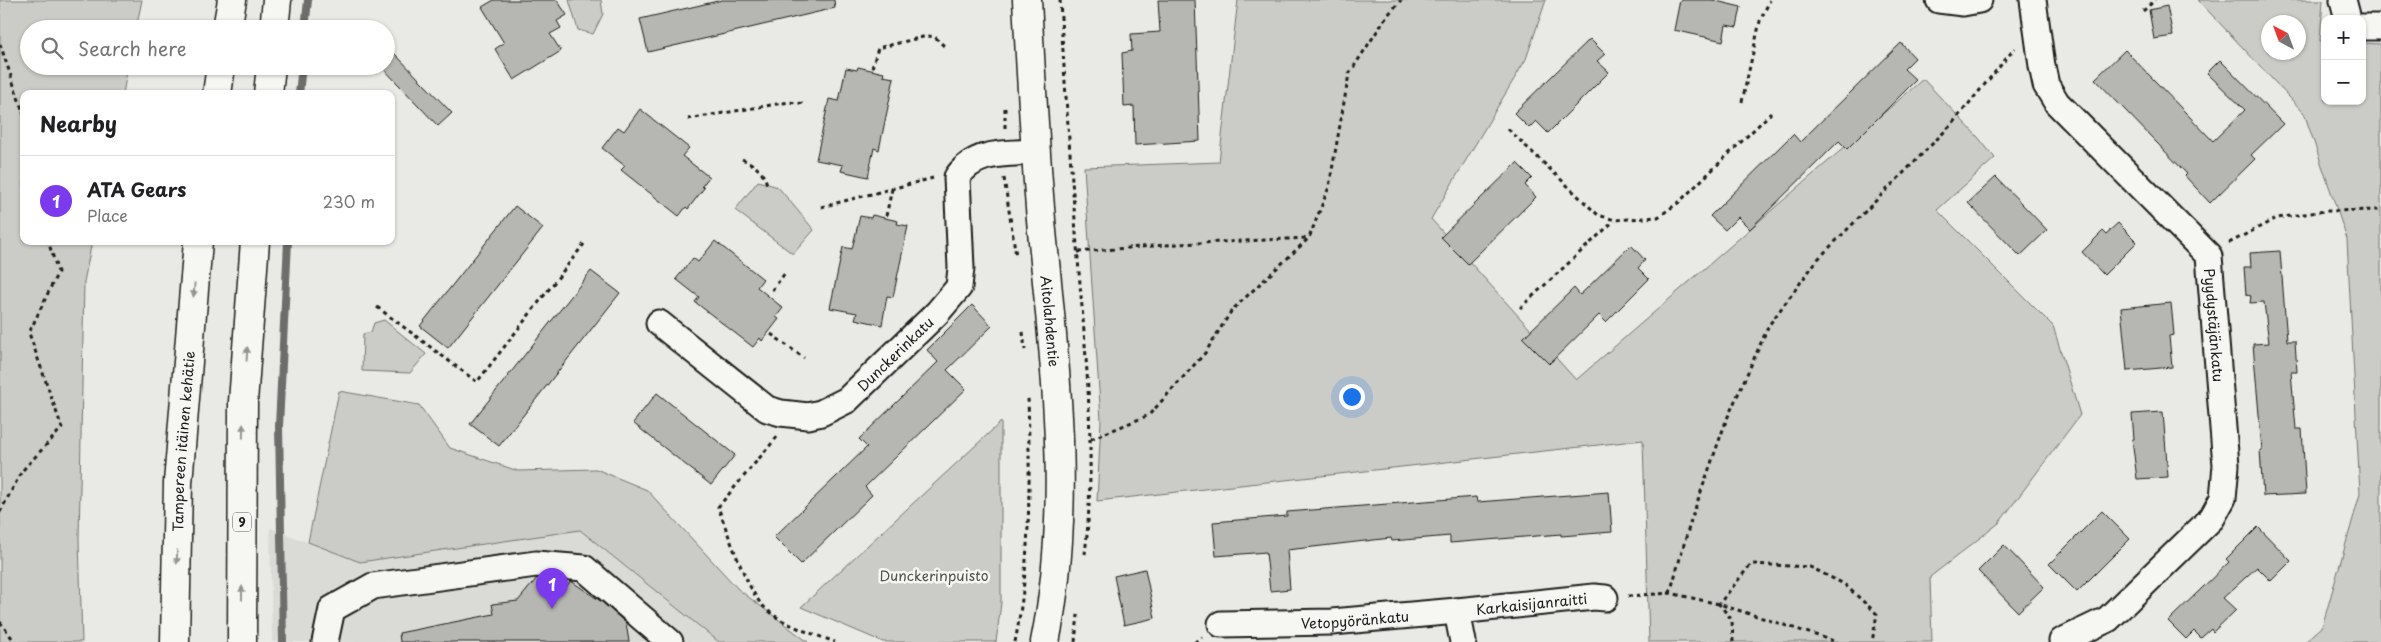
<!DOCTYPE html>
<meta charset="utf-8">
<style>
body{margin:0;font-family:"Playpen Sans",sans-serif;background:#f2f2f2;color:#202124}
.controls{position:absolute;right:15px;top:15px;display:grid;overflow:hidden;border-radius:10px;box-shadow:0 1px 4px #0004}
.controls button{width:45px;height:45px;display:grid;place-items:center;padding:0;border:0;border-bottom:1px solid #e0e0e0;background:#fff;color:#202124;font:25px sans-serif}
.compass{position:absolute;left:2261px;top:15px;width:45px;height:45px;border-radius:50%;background:#fff;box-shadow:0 1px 4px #0004;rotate:319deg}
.you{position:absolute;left:1351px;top:396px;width:18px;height:18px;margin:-12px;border:4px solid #fff;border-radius:50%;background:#1a73e8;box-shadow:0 0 0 8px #1a73e833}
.badge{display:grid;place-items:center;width:32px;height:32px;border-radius:50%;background:#7c3aed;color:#fff;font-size:16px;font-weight:700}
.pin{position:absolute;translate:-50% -41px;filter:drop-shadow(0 1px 2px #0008)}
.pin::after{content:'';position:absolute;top:26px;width:18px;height:15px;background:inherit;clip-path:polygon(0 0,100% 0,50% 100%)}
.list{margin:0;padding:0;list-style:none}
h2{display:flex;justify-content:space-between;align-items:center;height:65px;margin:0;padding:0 20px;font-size:21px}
h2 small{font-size:16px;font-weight:400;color:#757577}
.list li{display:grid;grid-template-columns:32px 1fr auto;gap:15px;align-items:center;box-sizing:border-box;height:90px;padding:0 20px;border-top:1px solid #e0e0e0}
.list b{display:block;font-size:19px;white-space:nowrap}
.list p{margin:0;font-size:16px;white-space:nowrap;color:#757577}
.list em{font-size:16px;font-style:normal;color:#757577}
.icon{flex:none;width:28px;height:28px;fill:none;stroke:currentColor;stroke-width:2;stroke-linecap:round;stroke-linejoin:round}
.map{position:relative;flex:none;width:2381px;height:642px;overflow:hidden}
.search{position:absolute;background:#fff;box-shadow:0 1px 4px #0004;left:20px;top:20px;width:375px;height:55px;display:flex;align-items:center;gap:12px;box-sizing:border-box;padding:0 18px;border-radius:28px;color:#757577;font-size:19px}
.panel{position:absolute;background:#fff;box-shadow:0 1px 4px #0004;left:20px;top:90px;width:375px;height:155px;border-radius:10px}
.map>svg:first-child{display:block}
</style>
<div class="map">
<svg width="2381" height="642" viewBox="0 0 2381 642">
<rect width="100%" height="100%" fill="#e9e9e5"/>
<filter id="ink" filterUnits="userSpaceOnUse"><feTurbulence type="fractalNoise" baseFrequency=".02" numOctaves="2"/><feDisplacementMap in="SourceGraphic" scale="10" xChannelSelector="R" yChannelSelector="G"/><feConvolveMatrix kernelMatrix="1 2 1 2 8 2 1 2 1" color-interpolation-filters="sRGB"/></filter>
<g filter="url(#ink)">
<!-- built -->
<path fill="#dadad6" d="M270,528L360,562L580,530L719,642H272Z"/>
<!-- green -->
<path fill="#cbcbc7" stroke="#747472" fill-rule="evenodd" d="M0,0H142L136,29H29V66H128L123,94H24V241H92L84,282L79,539L82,642H0Z
M569,0H601L603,14L593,34L578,30Z
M1238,0H1546L1526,59L1431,219L1576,380L1923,79L1977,136L1995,158L1937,210L2053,326L2080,415L1999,523L1930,577L1932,642H1649L1643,440L1097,501L1101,420L1084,167L1219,162Z
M2198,0H2323L2320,41H2325V101H2362V43L2381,44V642H2305L2322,627L2360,494L2347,239L2304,113ZM2268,22H2298V52H2268Z
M758,181L778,187L814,230L793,254L735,210Z
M384,320L426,354L410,373L362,371L363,334L371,332L374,323Z
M339,391L419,405L450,448L518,471L596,469L647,490L738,589L808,642H719L580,530L360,562L308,542Z
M1001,422V603L996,642H883L801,607Z"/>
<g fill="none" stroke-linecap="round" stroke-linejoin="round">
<!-- stream -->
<path stroke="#6d6d6c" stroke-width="8" d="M305,29L308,0
M299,94L302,66
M283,642L279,426L288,241"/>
</g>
<!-- building -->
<path fill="#b6b6b3" stroke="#1c1c1c" d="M494,0H557L567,15L557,21L561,28L550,34L561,51L514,80L495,49L504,43L482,7Z
M722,0H834L835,8L648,52L640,19Z
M1158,0H1195L1200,141L1135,145L1134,106L1124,107L1122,53L1132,51L1131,34L1160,32Z
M1680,0H1712L1741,7L1737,27L1726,25L1723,41L1674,30Z
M2167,6L2173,36L2154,39L2149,10Z
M1590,39L1605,54L1597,61L1609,72L1548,133L1536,121L1529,128L1514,113Z
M1901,43L1915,58L1904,69L1916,80L1847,149L1839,141L1750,229L1738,217L1725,230L1710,216L1793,134L1800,142Z
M2125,50L2213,141L2245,110L2207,73L2220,60L2283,124L2251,155L2255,159L2210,203L2185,176L2187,174L2095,79Z
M393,52L452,113L438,126L381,66H386V58Z
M858,67L884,73L883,76L894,78L879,150L874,148L868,177L841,171L843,165L816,160L829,99L839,101L846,68L857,70Z
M640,109L689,148L682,156L709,177L702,186L704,188L688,209L686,207L679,216L621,170L625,166L602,148L618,127L624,131Z
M1517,163L1532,178L1525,185L1536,197L1468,264L1441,237Z
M1996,177L2047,230L2020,256L1968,203Z
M515,206L543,228L448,348L420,326Z
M872,215L898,221L897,224L908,226L893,297L887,296L882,325L855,319L857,313L830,308L843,247L852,249L860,216L871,218Z
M2118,223L2137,242L2104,275L2082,252L2103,231L2106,234Z
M715,241L763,279L757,287L783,308L776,317L779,319L762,341L760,338L753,347L695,302L699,297L676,279L693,258L698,262Z
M1631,245L1645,260L1638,268L1649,279L1606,322L1599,315L1549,364L1523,338L1574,288L1580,295Z
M2280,251L2287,341H2295L2297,372H2291L2296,429H2302L2306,494L2263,496L2260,450H2262L2253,344L2269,343L2264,302L2250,303L2251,296L2246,295L2244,267H2251L2250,253Z
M591,271L620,293L499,446L470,424Z
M2171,303L2174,335L2169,336L2172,367L2127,371L2121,308Z
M972,305L992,326L947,370L966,389L865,487L872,495L801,564L774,537L867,447L859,439L938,362L927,350Z
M657,393L735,455L711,485L633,423Z
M2163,412L2168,477L2137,479L2132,439H2134L2132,414Z
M1609,492L1612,532L1561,536V534L1450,543V536L1392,541L1391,538L1287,550L1290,589L1270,591L1266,552L1216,556L1213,522L1287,516V512L1476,497L1477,502Z
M2102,511L2130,539L2077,592L2049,564Z
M2258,527L2291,561L2271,581L2257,567L2223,598L2236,610L2213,632L2211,629L2201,638L2194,631L2186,639L2168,621L2229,562L2226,559Z
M2004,545L2044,587L2018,612L1978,571Z
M1145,569L1155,618L1124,625L1114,576Z
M537,578L560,594L571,581L602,602L626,623L629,642H400L399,633L494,614L492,604L518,601Z"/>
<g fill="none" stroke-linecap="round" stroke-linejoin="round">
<defs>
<g id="minor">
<path d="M1939,0L1963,3L1979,0"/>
<path id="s1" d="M2033,0L2042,66L2046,85L2057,103L2209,256L2226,465L2223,498L2212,518L2108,619L2062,641"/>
<path d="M2343,0L2348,19"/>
<path d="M2362,27H2381"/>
<path id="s2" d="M659,323L767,409L781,413L808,416L821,413L847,400L937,313L959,287L961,268L957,177C976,150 1005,154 1035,152"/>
<path id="s3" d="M1457,611L1594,597L1605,598"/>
<path id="s4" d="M1221,624L1332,622L1457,611L1463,642"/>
<path d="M325,642L332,609L373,586L536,564L584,568L670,642"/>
</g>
<g id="major">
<path id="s5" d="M1027,0C1031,77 1035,154 1042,231C1055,367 1073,506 1045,642"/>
</g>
<g id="highway">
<path d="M227,29L232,0"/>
<path d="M274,29L277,0"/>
<path d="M217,94L221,66"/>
<path d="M268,94L271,66"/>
<path id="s6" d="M175,642L178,483L198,241"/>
<path d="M242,642L243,402L255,241"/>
</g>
</defs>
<!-- minor casing -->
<use href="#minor" stroke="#1c1c1c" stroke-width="29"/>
<!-- major casing -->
<use href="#major" stroke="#1c1c1c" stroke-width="31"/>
<!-- highway casing -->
<use href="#highway" stroke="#1c1c1c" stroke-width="31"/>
<!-- path -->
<path stroke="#1c1c1c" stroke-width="3" stroke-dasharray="4 4" stroke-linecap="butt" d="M1060,0C1065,91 1072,181 1079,272C1087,366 1096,460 1085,554
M2143,11L2155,0
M0,44L24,115
M872,68L878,48L927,36L935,37L946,48
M1742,102L1760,21L1770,0
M1005,108V129
M688,119L789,102L806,104
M1508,129L1598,215L1615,220L1658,217L1678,203L1771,113
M742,159C755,165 762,170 767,184
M1004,178L1016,256
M821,207L933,178
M886,216L892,189
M2229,243L2277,218L2325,211L2381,210
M1078,252L1178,244L1309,238
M772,290L786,272
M377,307L477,382L584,244
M1520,308L1614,221
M1023,332L1025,350
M771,334L804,358
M777,437L718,507C727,531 747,590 763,606C782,625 811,633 835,642
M1091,439L1149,415L1205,353L1232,310L1309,238L1329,187L1349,74L1387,16L1401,0
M0,512L22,471L62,428L29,333L58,272L48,241
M1670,593L1691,520L1726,421L1769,325L1818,259L1951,125L2015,48
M1628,596L1670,593L1719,604L1837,642
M0,622L15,642
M1015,642C1031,562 1030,478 1028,396
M1075,642L1078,615
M1195,642L1202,637
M1733,642L1732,620L1719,604L1751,564L1810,567L1844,584L1877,614L1872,642"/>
<!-- minor -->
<use href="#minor" stroke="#f6f6f2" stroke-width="25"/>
<!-- major -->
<use href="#major" stroke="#f6f6f2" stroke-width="28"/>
<!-- highway -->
<use href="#highway" stroke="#f6f6f2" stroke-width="28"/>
</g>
<!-- one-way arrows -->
<defs><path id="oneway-solid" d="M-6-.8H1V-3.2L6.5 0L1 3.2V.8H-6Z" transform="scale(1.25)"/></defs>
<g fill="#949492">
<use href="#oneway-solid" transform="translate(194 290) rotate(95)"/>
<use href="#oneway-solid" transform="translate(247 354) rotate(-86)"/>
<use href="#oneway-solid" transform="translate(243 431) rotate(-89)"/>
<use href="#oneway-solid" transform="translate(177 557) rotate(91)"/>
<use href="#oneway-solid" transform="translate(242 593) rotate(-90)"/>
</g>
</g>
<g text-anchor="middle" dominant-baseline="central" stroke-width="5" stroke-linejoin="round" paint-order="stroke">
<!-- shield labels -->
<rect fill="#f6f6f2" stroke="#5d5d5c" stroke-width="1" x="233" y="512.5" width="18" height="19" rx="4"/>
<g font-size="12" font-weight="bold" fill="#1c1c1c">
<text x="242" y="522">9</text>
</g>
<!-- street labels -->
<g font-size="14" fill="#1c1c1c" stroke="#f6f6f2">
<text stroke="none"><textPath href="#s5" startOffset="322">Aitolahdentie</textPath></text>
<text stroke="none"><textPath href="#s1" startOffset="392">Pyydystäjänkatu</textPath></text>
<text stroke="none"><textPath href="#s2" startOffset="289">Dunckerinkatu</textPath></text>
<text stroke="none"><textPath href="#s6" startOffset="201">Tampereen itäinen kehätie</textPath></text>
<text stroke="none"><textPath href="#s3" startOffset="75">Karkaisijanraitti</textPath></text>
<text stroke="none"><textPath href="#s4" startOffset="134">Vetopyöränkatu</textPath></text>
</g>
<!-- park labels -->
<g font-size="14" fill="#51514f" stroke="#f6f6f2">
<text x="934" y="575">Dunckerinpuisto</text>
</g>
</g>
</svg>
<div class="controls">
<button>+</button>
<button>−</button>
</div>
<svg class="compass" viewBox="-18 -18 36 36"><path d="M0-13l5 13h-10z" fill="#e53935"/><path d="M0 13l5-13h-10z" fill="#757577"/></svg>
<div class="you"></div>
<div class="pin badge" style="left:552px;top:609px">1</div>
<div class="search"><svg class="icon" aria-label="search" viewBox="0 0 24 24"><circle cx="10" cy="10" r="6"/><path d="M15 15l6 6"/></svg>Search here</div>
<section class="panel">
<h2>Nearby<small></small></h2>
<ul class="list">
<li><span class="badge">1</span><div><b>ATA Gears</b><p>Place</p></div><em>230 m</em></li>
</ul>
</section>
</div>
